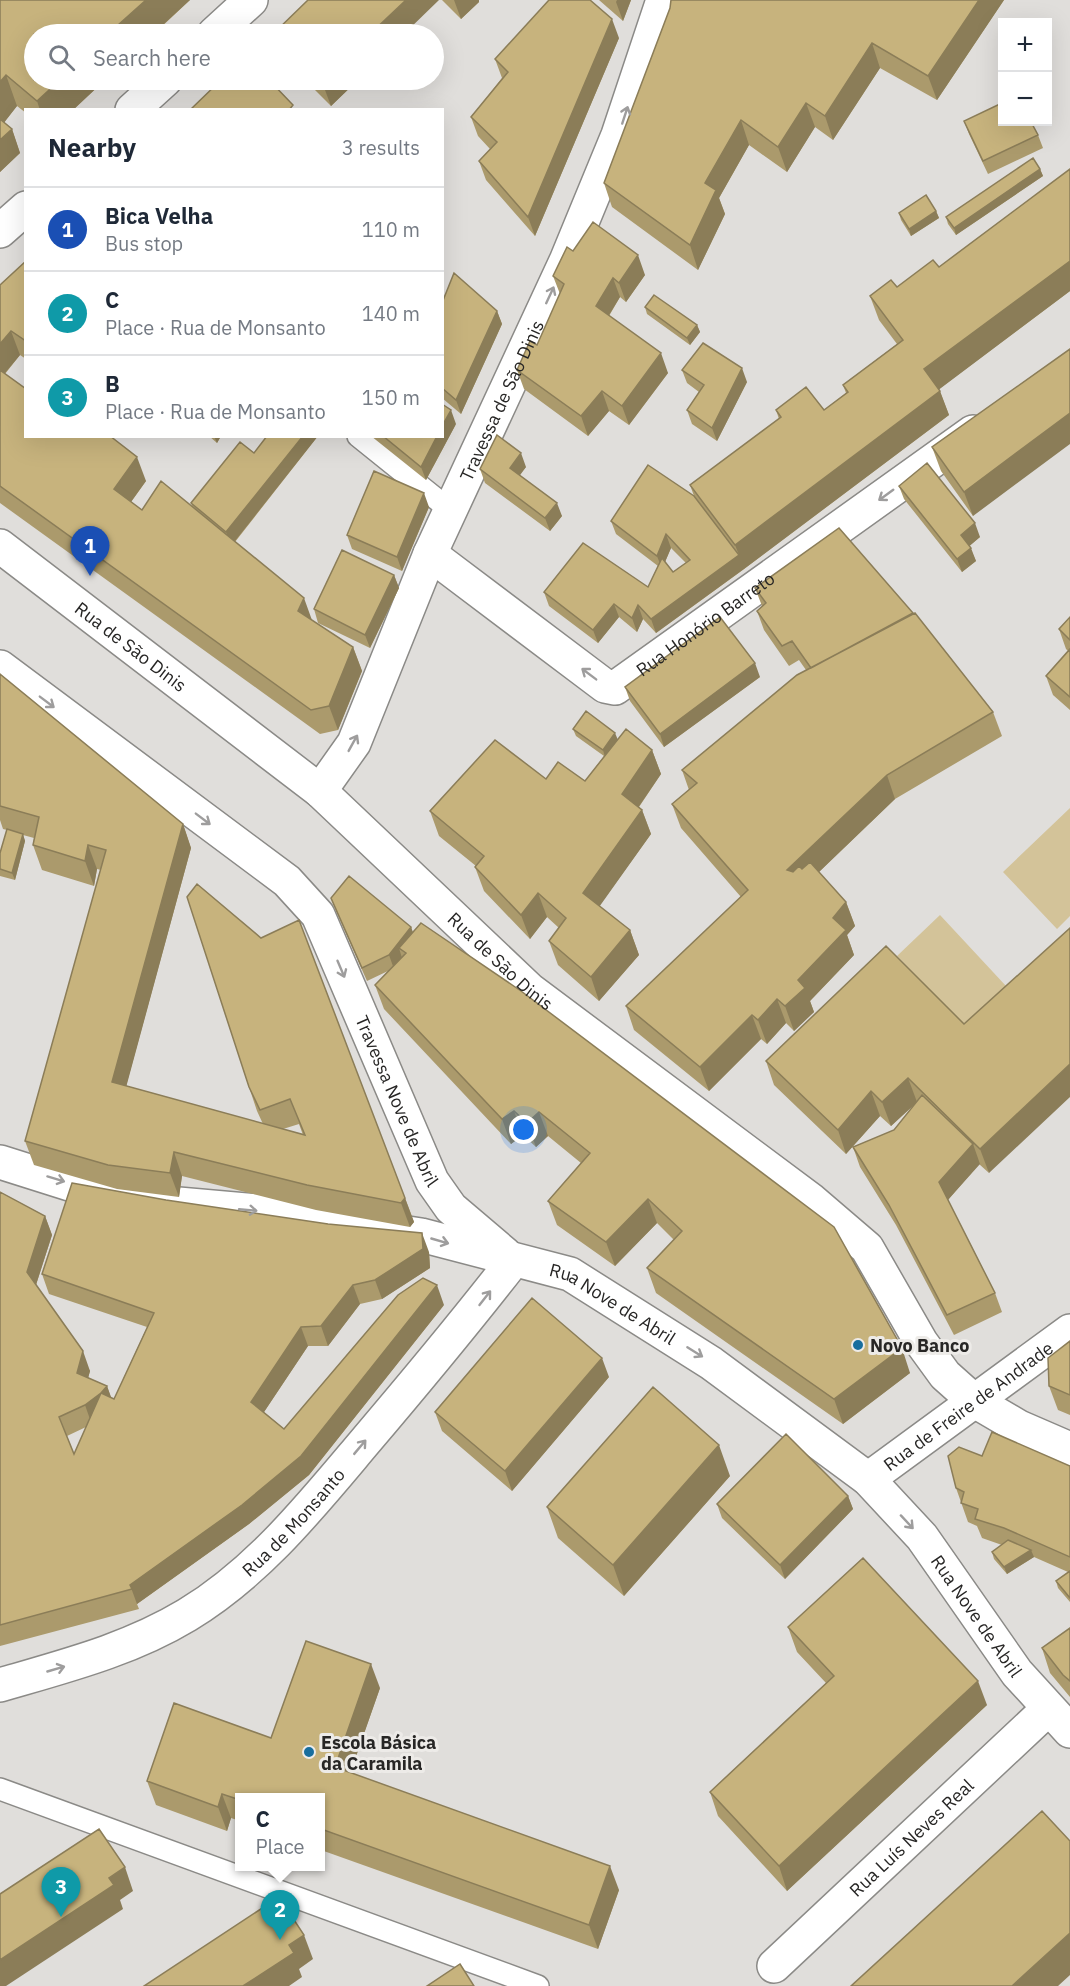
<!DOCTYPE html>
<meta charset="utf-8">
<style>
body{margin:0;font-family:"IBM Plex Sans",sans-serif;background:#f6f6f7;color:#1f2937}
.controls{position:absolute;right:18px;top:18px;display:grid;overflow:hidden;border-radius:0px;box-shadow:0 6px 24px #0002}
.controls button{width:54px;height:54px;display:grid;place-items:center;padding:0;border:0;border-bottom:2px solid #e0e1e3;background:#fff;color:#1f2937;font:30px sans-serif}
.you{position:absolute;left:524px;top:1130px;width:21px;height:21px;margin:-15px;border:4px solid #fff;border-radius:50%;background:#1a73e8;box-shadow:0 0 0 9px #1a73e833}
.badge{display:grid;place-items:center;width:39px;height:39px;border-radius:50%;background:#1a73e8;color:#fff;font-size:20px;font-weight:700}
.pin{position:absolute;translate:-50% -50px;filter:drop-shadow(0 2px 3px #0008)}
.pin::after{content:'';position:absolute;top:32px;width:21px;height:18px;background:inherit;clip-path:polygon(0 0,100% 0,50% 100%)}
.popup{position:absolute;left:235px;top:1793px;width:90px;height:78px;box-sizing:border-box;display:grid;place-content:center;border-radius:0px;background:#fff;filter:drop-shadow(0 2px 4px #0005);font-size:20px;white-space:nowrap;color:#747a83}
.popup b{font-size:22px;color:#1f2937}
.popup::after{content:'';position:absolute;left:50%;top:100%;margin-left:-12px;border:12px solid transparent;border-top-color:#fff}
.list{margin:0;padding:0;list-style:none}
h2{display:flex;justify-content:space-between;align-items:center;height:78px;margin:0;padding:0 24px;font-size:26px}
h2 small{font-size:20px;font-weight:400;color:#747a83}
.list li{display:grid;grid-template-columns:39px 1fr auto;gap:18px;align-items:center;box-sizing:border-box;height:84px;padding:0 24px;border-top:2px solid #e0e1e3}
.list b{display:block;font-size:22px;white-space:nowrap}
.list p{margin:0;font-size:20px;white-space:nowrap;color:#747a83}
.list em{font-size:20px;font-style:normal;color:#747a83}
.icon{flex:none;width:33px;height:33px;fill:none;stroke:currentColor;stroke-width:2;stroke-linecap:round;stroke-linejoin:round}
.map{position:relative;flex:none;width:1070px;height:1986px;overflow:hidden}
.search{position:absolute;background:#fff;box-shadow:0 6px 24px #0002;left:24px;top:24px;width:420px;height:66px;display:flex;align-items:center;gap:15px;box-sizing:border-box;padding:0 21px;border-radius:33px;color:#747a83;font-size:22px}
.panel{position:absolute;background:#fff;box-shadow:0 6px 24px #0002;left:24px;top:108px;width:420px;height:330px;border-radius:0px}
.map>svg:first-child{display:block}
</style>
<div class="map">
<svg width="1070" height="1986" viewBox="0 0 1070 1986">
<rect width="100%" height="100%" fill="#e0dedb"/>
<!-- green -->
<path fill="#d3c399" d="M1070,808V916L1057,929L1003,872Z
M940,915L1006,986L964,1026L897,956Z"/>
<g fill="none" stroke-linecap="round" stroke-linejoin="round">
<defs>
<path id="service" d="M358,436L450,510
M0,1789L538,1986"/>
<g id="minor">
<path id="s1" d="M430,554L605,686L615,688L973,432"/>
<path id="s2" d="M0,667L287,881L318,915L432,1181L451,1208L505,1254"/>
<path id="s3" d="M320,791L354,743L430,554L566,261L618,135L663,0"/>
<path id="s4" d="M0,1162L95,1192L133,1200L270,1212L421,1235L570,1274L711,1363L868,1479L922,1537L1017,1673L1070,1731"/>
<path id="s5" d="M868,1479L1070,1331"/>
<path id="s6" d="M0,1685C65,1666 129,1650 187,1615C258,1572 310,1507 363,1444C414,1384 464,1324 513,1261"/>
<path id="s7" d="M774,1966L1048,1709"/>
</g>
<g id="tertiary">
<path d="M214,34L251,0"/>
<path d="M132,110L165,80"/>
<path d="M0,231L26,208"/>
<path id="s8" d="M0,546L320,791L530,990L811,1200L867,1248L921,1342L945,1375L973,1400L1019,1427L1070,1449"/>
</g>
</defs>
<!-- service casing -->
<use href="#service" stroke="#8b8a87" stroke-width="24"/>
<!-- minor casing -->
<use href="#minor" stroke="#8b8a87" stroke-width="36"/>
<!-- tertiary casing -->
<use href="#tertiary" stroke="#8b8a87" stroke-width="36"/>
<!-- service -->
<use href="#service" stroke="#fff" stroke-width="21"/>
<!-- minor -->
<use href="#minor" stroke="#fff" stroke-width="33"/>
<!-- tertiary -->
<use href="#tertiary" stroke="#fff" stroke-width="33"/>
</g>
<!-- wall -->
<path fill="#ab9a6c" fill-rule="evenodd" d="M0,0H190L73,110H26V113L17,106L4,122L12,129L20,153L0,172Z
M442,0H479V2L461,19Z
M599,0H631L623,21Z
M1004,0L937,100L880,68L833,140L815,127L787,172L749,145L719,198L725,214L698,270L612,207L604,183L670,8Z
M619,38L535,236L486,180L479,161L490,149L478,136L471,117L502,78L495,59Z
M305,80H358L331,106Z
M964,121L1038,135L1043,148L988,174L969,134Z
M1040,169L1043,176L956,235L948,224L946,217Z
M1070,169V291L939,389L949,415L744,569L656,633L643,619L637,632L619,617L598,643L549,606L544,592L648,587L658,566L616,534L611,521L694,496L690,485L779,419L776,410H824L846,393L843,385L897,344L879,320L870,296L897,287L939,267ZM671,548L686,563L673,572L665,562Z
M936,211L939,218L911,236L901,220L899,213Z
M573,251L645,275L626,302L620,297L609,316L668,373L629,425L609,411L588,436L524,389L517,370L537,345L560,294L553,276Z
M26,261V359L20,355L5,374L146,481L131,502L142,510L192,506L191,503L254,453L267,436H318L235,542L312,620L353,647L362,671L338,730L320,734L0,503V285Z
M442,303L497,311L502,324L461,414L442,398Z
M645,307L697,325L700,332L690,345L647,314Z
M1070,349L973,516L941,471L932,447Z
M682,370L747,382L717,441L692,424L687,410L699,392L687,383Z
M456,424L426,480L371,436H442Z
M209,436H221L217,443Z
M526,467L519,475L562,516L550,531L485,483L480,469Z
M899,486L980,537L969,546L976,561L962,572L904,499Z
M429,507L402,571L352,549L347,535Z
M394,575L399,588L370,648L318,623L314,609Z
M755,588L993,712L1002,736L895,799L819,872L846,902L855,926L847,935L854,955L810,1001L814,1012L794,1031L786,1023L767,1044L761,1039L709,1091L634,1030L626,1006L741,897L681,828L672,804L689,790L682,770L806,670L799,660L789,666L764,630L757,611L762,606Z
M1070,617V710L1053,695L1046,676L1068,651L1066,649L1059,629Z
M0,674L183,824L191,848L126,1086L263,1124L257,1111L249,1087L187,897L405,1198L414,1222L410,1227L316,1210L182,1176L179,1197L117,1189L34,1165L25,1141L101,870L97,869L94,886L42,870L33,845L34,838L23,835L25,841L15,880L0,876V853L7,830L3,829L0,820ZM299,1124L303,1135L283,1129Z
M760,677L664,747L630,701L625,687Z
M573,729L618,740L652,750L661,774L639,807L642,810L651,834L599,906L630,930L639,955L599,1001L558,965L549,941L559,928L547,917L530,939L484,891L475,867L476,866L439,836L430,811L546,779L585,781L604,756L576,736Z
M331,898L411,927L413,933L910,1373L843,1424L656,1293L647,1268L674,1240L657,1223L615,1266L557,1225L548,1201L581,1163L548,1136L536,1147L523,1135L511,1144L384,1009L375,985L388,971L367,981L336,911Z
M964,1024L989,1173L979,1164L948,1200L995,1293L1002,1312L954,1335L896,1225L860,1167L853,1147L894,1130L914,1105L891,1126L880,1116L846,1154L774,1085L766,1061Z
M0,1192L45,1216L52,1235L36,1285L90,1371L88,1378L107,1386L111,1398L114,1399L147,1327L49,1294L42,1274L429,1252L430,1268L382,1299L360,1304L328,1346H308L264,1412L284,1429L444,1305L309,1475L249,1524L137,1604L139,1609L0,1646ZM86,1427L74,1454L67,1436Z
M1070,1341V1415L1058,1410L1049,1386Z
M609,1377L512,1491L442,1431L435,1412Z
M982,1456L1070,1466V1602L1058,1588L1056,1581L1068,1572L1034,1557L1007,1574L994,1559L992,1552L1002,1545L982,1538L977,1526L968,1522L956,1488Z
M730,1476L624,1596L558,1538L547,1507Z
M848,1496L853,1509L785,1579L722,1518L717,1504Z
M788,1627L987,1705L787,1891L718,1816L710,1792L826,1683L797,1652Z
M1070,1628V1697L1050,1673L1042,1648Z
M380,1688L350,1773L619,1890L598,1949L321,1850V1797H240V1821L231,1818L227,1831L156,1805L147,1781L271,1738Z"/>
<!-- shaded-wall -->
<path fill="#8b7d58" d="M146,0H190L153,34H108Z
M406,0H439L404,34H370Z
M454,0H479V2L461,19Z
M617,0H631L623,21L616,2Z
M979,0H1004L937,100L928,76Z
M612,19L619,38L535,236L528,217Z
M872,43L880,68L833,140L825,116Z
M6,75L17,106L0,128V82Z
M60,80H105L73,110H40L37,101Z
M325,80H358L331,106L322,82Z
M806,103L815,127L787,172L778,147Z
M741,120L749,145L719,198L725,214L698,270L690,245L705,183Z
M12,129L20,153L0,172V140Z
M1040,169L1043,176L956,235L954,228Z
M936,211L939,218L911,236L909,229Z
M638,255L645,275L626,302L619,283Z
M1070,261V291L933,394L924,369Z
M613,278L620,297L603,325L596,306Z
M497,311L502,324L461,414L456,400Z
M697,325L700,332L690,345L687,338Z
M11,331L20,355L0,379V344Z
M661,353L668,373L629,425L622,406Z
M742,368L747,382L717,441L712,428Z
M602,391L609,411L588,436L581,416Z
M940,391L949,415L744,569L656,633L651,619L739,555L735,545Z
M451,410L456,424L426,480L421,467L437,436H442V426Z
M1070,413V444L973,516L964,492Z
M214,436H221L217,443Z
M303,436H318L231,546L226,532Z
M521,453L526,467L515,482L510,468Z
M137,457L146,481L123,513L114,489Z
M424,493L429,507L402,571L397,557Z
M557,503L562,516L550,531L545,518Z
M975,523L980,537L966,549L961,535Z
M666,534L671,548L662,569L657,556Z
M971,548L976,561L962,572L957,559Z
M394,575L399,588L370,648L365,635Z
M304,598L313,623L298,611Z
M614,604L619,617L598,643L593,630Z
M638,605L643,619L637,632L632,618Z
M353,647L362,671L338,730L329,706Z
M755,663L760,677L664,747L660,734Z
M615,733L618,740L605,757L603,750Z
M652,750L661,774L631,818L622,794Z
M887,775L895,799L796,894L787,870Z
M642,810L651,834L592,917L583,893Z
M183,824L191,848L121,1106L112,1082Z
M23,834L25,841L15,880L12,873Z
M88,845L97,869L94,886L85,861Z
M538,893L547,917L530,939L521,915Z
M846,902L855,926L847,935L854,955L810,1001L814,1012L794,1031L785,1006L798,980L833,918Z
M411,927L416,941L399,948L402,958L394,969L389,955Z
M630,930L639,955L599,1001L591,977Z
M777,999L786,1023L767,1044L758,1020Z
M752,1015L761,1039L709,1091L700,1067Z
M1070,1064V1097L989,1173L980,1149Z
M908,1078L917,1102L891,1126L882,1102Z
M871,1091L880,1116L846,1154L838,1130Z
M514,1111L523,1135L511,1144L502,1119Z
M539,1112L548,1136L536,1147L527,1123Z
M973,1144L980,1164L946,1202L939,1182Z
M174,1152L182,1176L179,1197L170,1173Z
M405,1198L414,1222L410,1227L401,1203Z
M648,1199L657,1223L615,1266L606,1242Z
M45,1216L52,1235L34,1291L27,1272Z
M422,1233L429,1252L430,1268L382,1299L375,1280Z
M353,1285L360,1304L328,1346L321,1326Z
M437,1285L444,1305L309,1475L249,1524L137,1604L130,1585Z
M301,1327L308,1346L258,1421L251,1402Z
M902,1348L910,1373L843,1424L834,1399Z
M83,1351L90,1371L84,1393L77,1373Z
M602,1358L609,1377L512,1491L505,1471Z
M107,1386L114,1405L101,1393Z
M101,1393L92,1425L85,1405Z
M719,1445L730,1476L624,1596L613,1565Z
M848,1496L853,1509L785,1579L780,1565Z
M1031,1550L1034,1557L1007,1574L1004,1567Z
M371,1664L380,1688L344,1791L335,1767Z
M978,1681L987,1705L787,1891L779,1866Z
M222,1794L231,1818L227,1831L218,1807Z
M610,1866L619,1890L598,1949L589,1925Z
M125,1867L133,1891L120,1900L123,1909L6,1986H0V1960L109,1878Z
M1070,1933V1975L1058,1986H1012Z
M304,1935L313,1959L299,1969L302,1977L289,1986H243L289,1945Z"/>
<!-- building -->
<path fill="#c7b37d" stroke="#8b7d58" stroke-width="1.5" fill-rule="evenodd" d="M0,0H146L108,34H34V80H60L37,101L6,75L0,82Z
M308,0H406L370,34H276L274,33Z
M549,0H590L612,19L528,217L479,161L497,142L471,117L508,72L495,59Z
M671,0H979L928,76L872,43L825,116L806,103L778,147L741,120L705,183L716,190L690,245L604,183L670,8Z
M221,80H269L293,105L289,110H190Z
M1002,103V122H1031L1038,135L983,161L964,121Z
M0,119L12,129L0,140Z
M1033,158L1040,169L954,228L946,217Z
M1070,169V261L924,369L940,391L735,545L690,485L781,417L776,410L806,387L824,410L848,392L843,385L903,340L870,296L891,280L897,287L933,260L939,267Z
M926,195L936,211L909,229L899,213Z
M593,222L638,255L619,283L613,278L596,306L661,353L622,406L602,391L581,416L517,370L530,341L537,345L564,284L553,276L567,247L573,251Z
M26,261V341L11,331L0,344V285Z
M454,273L497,311L456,400L442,388V303Z
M654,295L697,325L687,338L645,307Z
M703,343L742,368L712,428L687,410L704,385L682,370Z
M1070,349V413L964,492L932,447Z
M0,370L26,389V436H110L137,457L114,489L142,510L161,481L304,598L298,611L353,647L329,706L311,710L0,486Z
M442,404L451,410L442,426Z
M497,435L521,453L510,468L557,503L545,518L480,469Z
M267,436H303L226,532L191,503L240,442L254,453Z
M383,436H437L421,467Z
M927,463L975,523L961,535L971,548L957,559L899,486Z
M648,465L694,496L739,555L651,619L638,605L632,618L614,604L593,630L544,592L583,543L648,587L662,558L673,572L690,560L666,534L657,556L611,521Z
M374,471L424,493L397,557L347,535Z
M839,528L913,613L811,668L792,641L782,646L757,611L766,603L755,588Z
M342,550L394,575L365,635L314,609Z
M915,613L993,712L887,775L787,870L793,872L799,866L802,869L810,862L846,902L833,918L846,930L798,980L805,988L785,1006L777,999L758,1020L752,1015L700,1067L626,1006L748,890L672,804L697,783L682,770L797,675Z
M720,617L755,663L660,734L625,687Z
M1070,617V640L1059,629Z
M1070,649V697L1046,676Z
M0,674L183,824L112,1082L305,1135L290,1099L260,1110L249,1087L187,897L197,884L261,938L299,920L405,1198L401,1203L307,1185L174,1152L170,1173L108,1165L25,1141L106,850L88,845L85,861L33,845L39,817L0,806Z
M586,711L615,733L603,750L573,729Z
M626,729L652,750L622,794L642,810L583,893L630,930L591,977L549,941L566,918L538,893L521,915L475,867L484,856L430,811L495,740L546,779L558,762L585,781Z
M7,829L23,834L12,873L0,869V853Z
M349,876L411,927L389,955L362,968L331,898Z
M421,923L521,991L834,1227L902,1348L834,1399L647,1268L682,1231L648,1199L606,1242L548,1201L590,1153L539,1112L527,1123L514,1111L502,1119L375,985L406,953L399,948Z
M1070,928V1064L980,1149L908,1078L882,1102L871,1091L838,1130L766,1061L886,946L964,1024Z
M922,1095L973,1144L939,1182L995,1293L947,1315L889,1205L853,1147L894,1130Z
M72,1183L166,1200L328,1224L422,1233L423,1249L375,1280L353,1285L321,1326L301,1327L251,1402L284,1429L398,1295L423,1278L437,1285L301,1456L242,1505L130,1585L132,1589L0,1625V1192L45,1216L27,1272L83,1351L77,1373L107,1386L101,1393L114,1399L154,1313L42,1274ZM101,1393L74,1454L59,1417L85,1405Z
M532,1298L602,1358L505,1471L435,1412Z
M1070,1341V1395L1049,1386L1048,1358Z
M653,1387L719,1445L613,1565L547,1507Z
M992,1432L1070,1466V1557L1004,1528L975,1519L978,1509L961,1503L964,1492L956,1488L948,1456L959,1447L982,1456Z
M786,1434L848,1496L780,1565L717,1504Z
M1008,1540L1031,1550L1004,1567L992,1552Z
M863,1558L978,1681L779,1866L710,1792L834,1676L788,1627Z
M1070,1571V1598L1056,1581Z
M1070,1628V1681L1063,1675L1042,1648Z
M306,1641L371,1664L335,1767L610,1866L589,1925L321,1829V1797H240V1800L222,1794L218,1807L147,1781L174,1703L271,1738Z
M1042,1811L1070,1841V1933L1012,1986H851Z
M99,1829L125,1867L109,1878L114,1885L0,1960V1894Z
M279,1897L304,1935L289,1945L294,1953L243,1986H144Z
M460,1964L474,1986H427Z"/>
<!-- one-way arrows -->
<defs><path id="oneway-shaft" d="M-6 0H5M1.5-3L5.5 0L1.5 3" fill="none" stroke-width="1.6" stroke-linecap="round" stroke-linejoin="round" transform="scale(1.5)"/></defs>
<g stroke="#9e9d9d">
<use href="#oneway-shaft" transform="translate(625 115) rotate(-72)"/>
<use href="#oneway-shaft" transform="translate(550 295) rotate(-65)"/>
<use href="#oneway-shaft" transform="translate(886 495) rotate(144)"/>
<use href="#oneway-shaft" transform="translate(589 674) rotate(-143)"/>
<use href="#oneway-shaft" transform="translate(47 702) rotate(37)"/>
<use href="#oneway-shaft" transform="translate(353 743) rotate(-61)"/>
<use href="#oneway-shaft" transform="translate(203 819) rotate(37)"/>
<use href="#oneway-shaft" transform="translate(341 969) rotate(67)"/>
<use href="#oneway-shaft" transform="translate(56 1179) rotate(17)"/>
<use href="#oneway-shaft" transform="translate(248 1210) rotate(5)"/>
<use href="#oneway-shaft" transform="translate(440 1241) rotate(16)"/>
<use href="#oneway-shaft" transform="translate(485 1298) rotate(-52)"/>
<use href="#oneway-shaft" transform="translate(695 1352) rotate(32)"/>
<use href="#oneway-shaft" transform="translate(360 1447) rotate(-50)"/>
<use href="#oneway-shaft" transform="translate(907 1522) rotate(47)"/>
<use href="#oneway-shaft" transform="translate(56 1669) rotate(-16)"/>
</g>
<!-- markers -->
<g fill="#176e9e" stroke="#edebe8" stroke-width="2">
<circle cx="858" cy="1345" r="6"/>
<circle cx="309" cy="1752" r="6"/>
</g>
<g text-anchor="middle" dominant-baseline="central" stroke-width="6" stroke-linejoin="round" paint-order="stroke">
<!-- street labels -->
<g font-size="18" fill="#272625" stroke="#edebe8">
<text stroke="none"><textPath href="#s3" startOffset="432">Travessa de São Dinis</textPath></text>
<text stroke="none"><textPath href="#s1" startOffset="340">Rua Honório Barreto</textPath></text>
<text stroke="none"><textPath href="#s8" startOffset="165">Rua de São Dinis</textPath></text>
<text stroke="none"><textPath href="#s8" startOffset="651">Rua de São Dinis</textPath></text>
<text stroke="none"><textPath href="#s2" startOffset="606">Travessa Nove de Abril</textPath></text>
<text stroke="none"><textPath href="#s4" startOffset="634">Rua Nove de Abril</textPath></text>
<text stroke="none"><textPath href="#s5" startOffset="124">Rua de Freire de Andrade</textPath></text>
<text stroke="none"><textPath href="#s6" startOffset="342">Rua de Monsanto</textPath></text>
<text stroke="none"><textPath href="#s4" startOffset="1120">Rua Nove de Abril</textPath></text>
<text stroke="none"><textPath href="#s7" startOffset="188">Rua Luís Neves Real</textPath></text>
</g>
<!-- poi labels -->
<g font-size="18" font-weight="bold" fill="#272625" stroke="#edebe8" text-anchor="start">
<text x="870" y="1345">Novo Banco</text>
<text x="321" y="1742">Escola Básica<tspan x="321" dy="21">da Caramila</tspan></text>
</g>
</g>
</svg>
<div class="controls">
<button>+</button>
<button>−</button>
</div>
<div class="you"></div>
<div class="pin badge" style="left:90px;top:576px;background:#1a4fb4">1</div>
<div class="pin badge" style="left:280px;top:1940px;background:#0f9aa8">2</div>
<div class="popup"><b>C</b>Place</div>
<div class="pin badge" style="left:61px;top:1917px;background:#0f9aa8">3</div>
<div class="search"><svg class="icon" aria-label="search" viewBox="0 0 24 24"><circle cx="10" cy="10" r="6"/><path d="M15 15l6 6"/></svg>Search here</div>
<section class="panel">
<h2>Nearby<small>3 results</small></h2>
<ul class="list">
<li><span class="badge" style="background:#1a4fb4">1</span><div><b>Bica Velha</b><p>Bus stop</p></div><em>110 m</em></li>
<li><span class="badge" style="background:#0f9aa8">2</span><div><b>C</b><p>Place · Rua de Monsanto</p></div><em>140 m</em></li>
<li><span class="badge" style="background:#0f9aa8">3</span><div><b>B</b><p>Place · Rua de Monsanto</p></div><em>150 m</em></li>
</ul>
</section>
</div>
